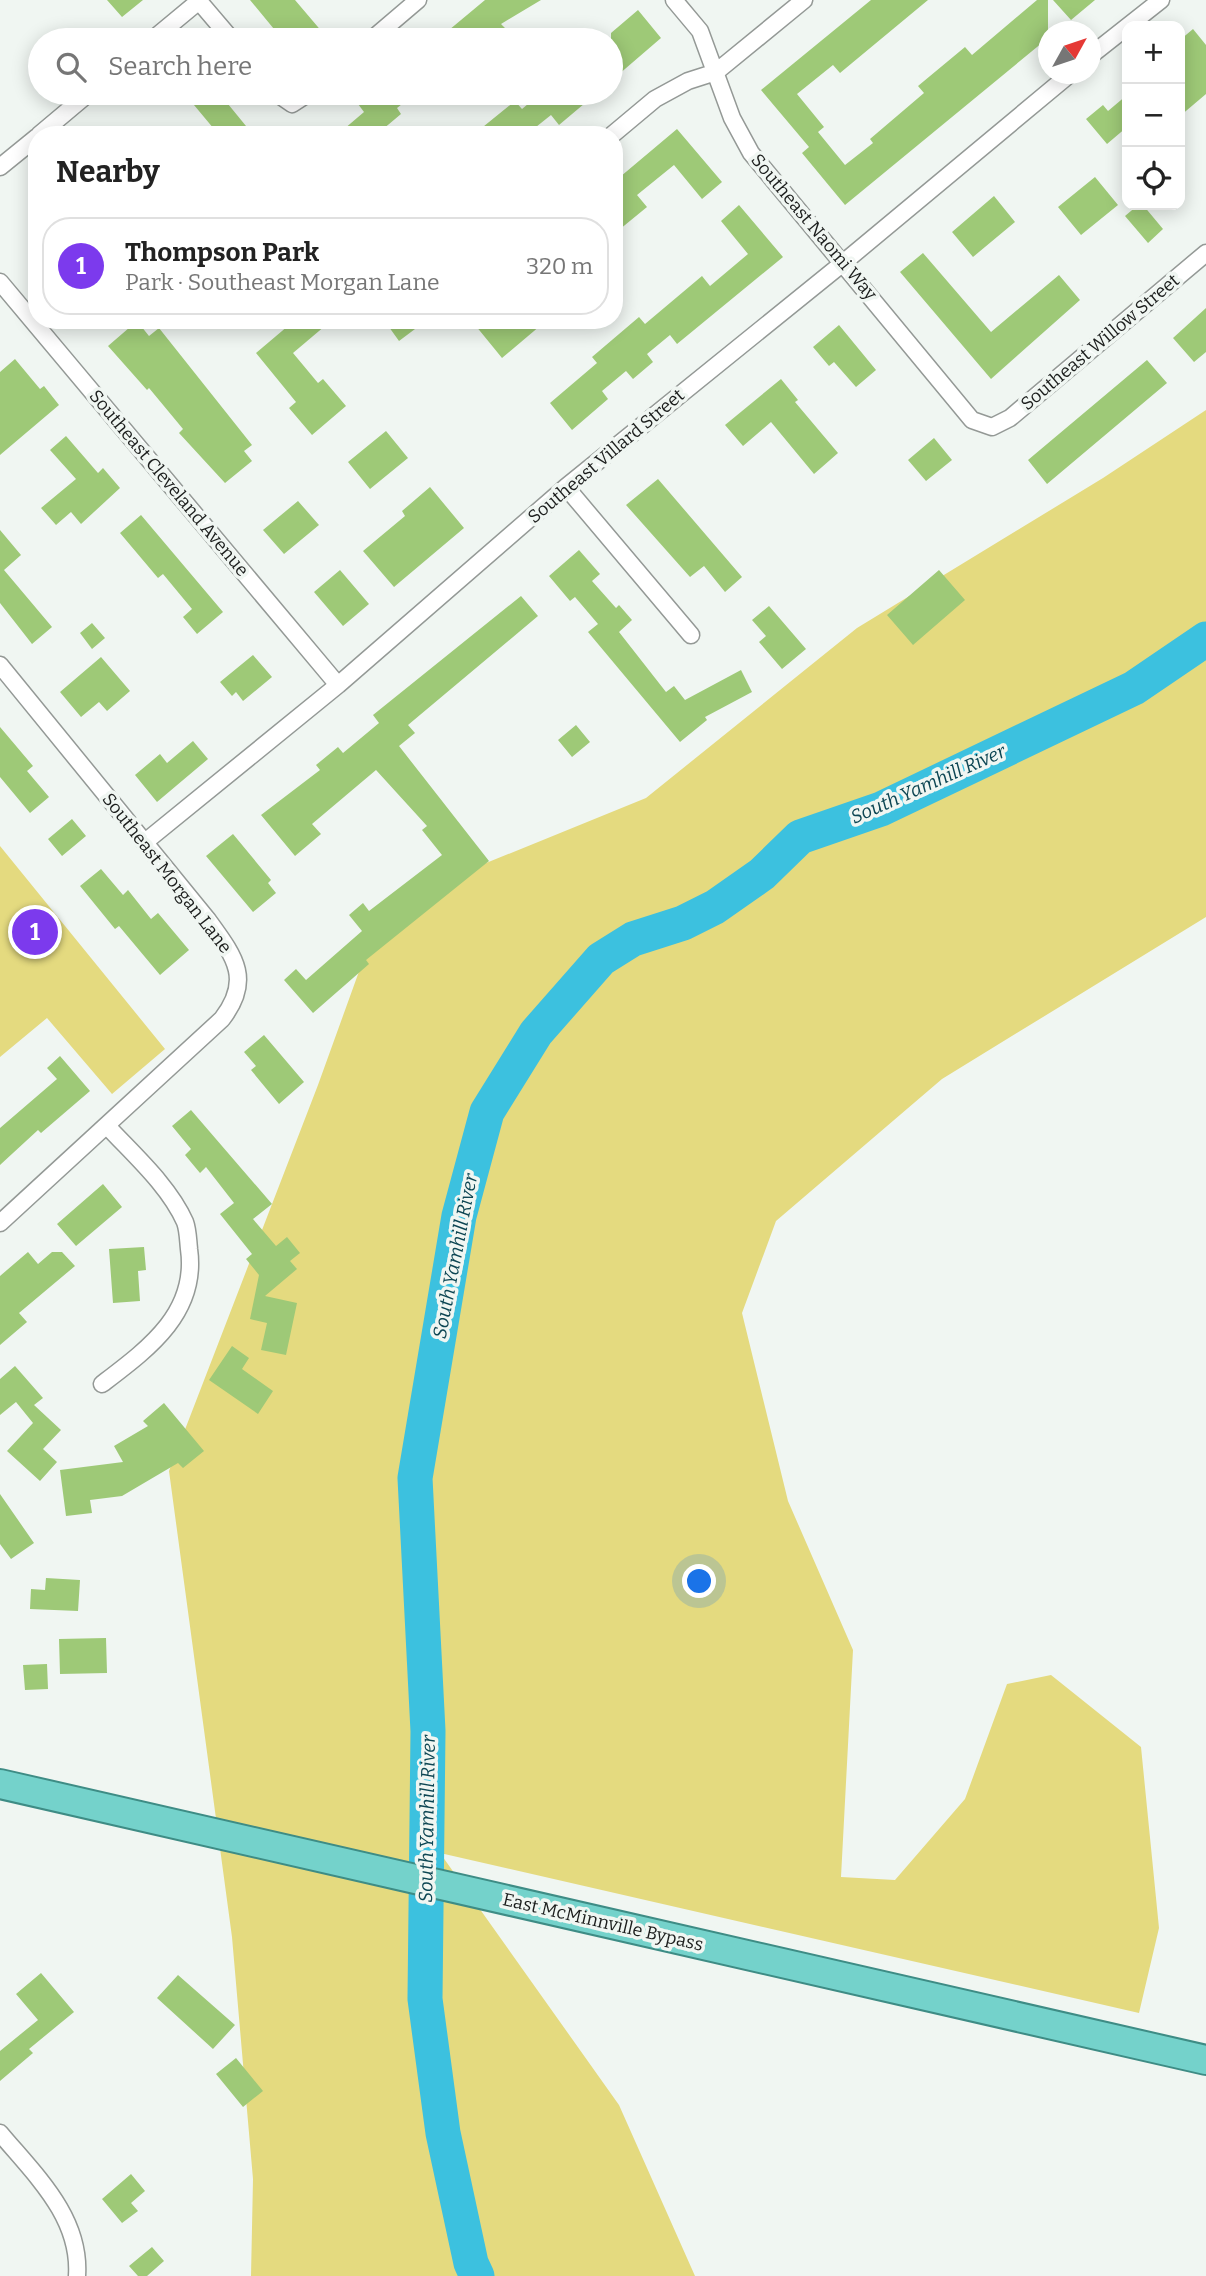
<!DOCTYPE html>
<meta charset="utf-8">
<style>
body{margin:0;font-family:Bitter,serif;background:#f6f6f6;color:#222}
.controls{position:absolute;right:21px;top:21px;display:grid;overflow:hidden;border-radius:14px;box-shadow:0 4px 18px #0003}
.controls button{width:63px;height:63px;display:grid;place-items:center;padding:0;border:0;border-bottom:2px solid #e0e0e0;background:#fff;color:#222;font:35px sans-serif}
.compass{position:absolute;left:1038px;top:21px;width:63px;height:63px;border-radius:50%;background:#fff;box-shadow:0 4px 18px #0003;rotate:50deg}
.you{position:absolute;left:700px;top:1582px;width:24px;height:24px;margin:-18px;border:5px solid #fff;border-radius:50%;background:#1a73e8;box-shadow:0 0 0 10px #1a73e833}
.badge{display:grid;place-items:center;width:46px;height:46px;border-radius:50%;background:#7c3aed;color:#fff;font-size:23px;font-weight:700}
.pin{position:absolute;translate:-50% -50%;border:4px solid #fff;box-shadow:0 2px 7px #0006}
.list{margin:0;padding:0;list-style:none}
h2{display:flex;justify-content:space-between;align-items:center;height:91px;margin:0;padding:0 28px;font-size:30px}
h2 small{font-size:23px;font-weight:400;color:#767676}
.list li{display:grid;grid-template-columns:46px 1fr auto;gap:21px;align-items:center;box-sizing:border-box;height:98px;margin:0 14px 14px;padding:0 14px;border:2px solid #e0e0e0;border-radius:28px}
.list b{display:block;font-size:26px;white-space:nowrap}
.list p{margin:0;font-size:23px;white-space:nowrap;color:#767676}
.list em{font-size:23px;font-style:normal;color:#767676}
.icon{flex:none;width:38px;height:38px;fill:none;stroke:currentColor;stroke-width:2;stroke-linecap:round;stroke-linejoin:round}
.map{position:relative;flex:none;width:1206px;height:2276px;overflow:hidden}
.search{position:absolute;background:#fff;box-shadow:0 4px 18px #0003;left:28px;top:28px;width:595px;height:77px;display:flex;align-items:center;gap:18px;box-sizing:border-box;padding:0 24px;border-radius:38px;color:#767676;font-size:26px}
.panel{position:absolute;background:#fff;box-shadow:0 4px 18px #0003;left:28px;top:126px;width:595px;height:203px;border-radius:28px}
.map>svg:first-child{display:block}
</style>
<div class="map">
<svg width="1206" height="2276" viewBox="0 0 1206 2276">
<rect width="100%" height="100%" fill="#f0f6f2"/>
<!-- green -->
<path fill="#e4da7f" d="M1206,410V917L942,1079L776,1221L742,1313L788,1501L853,1650L841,1877L895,1880L965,1799L1007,1684L1051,1675L1141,1747L1159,1928L1139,2013L440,1853L619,2105L695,2276H251L253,2179L232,1937L169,1471L318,1085L383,905L646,798L857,628L1103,478Z
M0,846L165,1049L112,1094L47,1018L0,1057Z"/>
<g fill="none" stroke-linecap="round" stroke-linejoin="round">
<!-- river -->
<path stroke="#3cc1df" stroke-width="35" d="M477,2276L471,2263L443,2133L425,1999L428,1731L415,1478L459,1216L487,1112L536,1033L601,959L633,939L683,923L715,907L762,874L800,837L881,809L1134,688L1206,639"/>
</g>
<!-- building -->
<path fill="#9ec977" d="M107,0H143L122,17Z
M250,0H295L329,40H283Z
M485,0H541L501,24L506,29L493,40H437Z
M871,0H928L840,73L833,65L797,94L824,127L818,132L845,165L873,143L870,139L924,93L918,86L965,47L972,55L1037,0H1048V38L845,205L802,153L809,147L761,90Z
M1053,0H1095L1071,20Z
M638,10L661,38L611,81V33Z
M1193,29L1206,45V94L1180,116V40Z
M184,93H219L246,126L235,135H219Z
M371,93H416L397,108L401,114L376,135H337L364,112L358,104Z
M541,93H597L559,125L551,115L526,135H473L515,101L522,109Z
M1127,95V127L1107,144L1086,119L1103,105L1108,111Z
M677,129L722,182L702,199L674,165L637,195L647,207L614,234V182Z
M1095,177L1118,205L1081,235L1058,207Z
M994,196L1015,222L973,257L952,232Z
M739,205L783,257L677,344L670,335L647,354L653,362L633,379L626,371L602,391L608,399L572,430L550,403L597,363L592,357L639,317L645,324L702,276L710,286L748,254L721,221Z
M1138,205H1143L1163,229L1148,243L1125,216Z
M923,253L991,332L1059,275L1080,300L991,379L900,272Z
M1206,308V352L1194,362L1173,338Z
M295,320H332L293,353L318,383L323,379L346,406L312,435L289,408L296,402L256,353Z
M384,320H427L399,341Z
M471,320H547L502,358Z
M137,321L149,336L159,328L252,445L244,451L252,461L225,483L179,433L183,429L149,388L147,390L108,346Z
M839,325L876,370L856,387L834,362L829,366L813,347Z
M15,359L40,389L44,386L59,405L0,455V372Z
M1147,360L1167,383L1047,484L1028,460Z
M781,379L798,400L795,402L838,453L814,474L771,422L743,446L725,425Z
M386,431L408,458L370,489L348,462Z
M66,436L98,473L103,468L120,488L81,524L71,512L56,525L41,508L76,479L50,450Z
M934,438L952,460L926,481L908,460Z
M658,479L742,577L725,592L704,566L690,577L626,505Z
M430,487L464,528L394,587L363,551L405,516L402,511Z
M298,501L319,525L284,554L263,530Z
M141,515L223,612L197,634L183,617L192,609L163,574L158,578L120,533Z
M0,530L21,555L4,570L52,627L32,644L0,603Z
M579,550L600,574L592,581L616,608L619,605L632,620L619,632L666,692L674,686L685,700L741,670L752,692L705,717L707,720L680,742L588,632L598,624L575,597L570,601L549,576Z
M340,570L369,604L343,626L314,592Z
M939,570L965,600L913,645L887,615Z
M521,596L538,616L408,725L415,733L399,746L489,861L366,960L369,964L313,1013L284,980L296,969L306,980L362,931L349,915L363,903L369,911L442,855L422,830L427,826L376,770L312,824L321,834L295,856L261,815L320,770L316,765L338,747L343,753L379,723L373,715Z
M769,606L806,649L782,669L759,642L766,636L752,620Z
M92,623L105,638L92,649L80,633Z
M253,655L272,677L243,701L236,692L232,696L220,682Z
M101,657L130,691L107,711L99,702L81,717L60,692Z
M576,725L590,742L572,757L558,740Z
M0,727L33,766L27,771L49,797L30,813L0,777Z
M193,741L208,759L157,802L135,775L160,754L167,763Z
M72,819L86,836L62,856L48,839Z
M233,834L271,880L268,883L276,893L253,912L206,856Z
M101,869L123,895L128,890L151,919L158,913L189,950L160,975L119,926L115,929L80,886Z
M264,1035L304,1082L279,1104L251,1070L256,1066L244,1052Z
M60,1056L90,1091L41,1133L38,1130L0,1165V1128L57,1079L47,1068Z
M191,1110L272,1204L253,1219L276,1246L287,1237L300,1253L290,1261L297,1269L265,1296L297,1303L286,1355L261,1350L267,1323L250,1319L259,1275L246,1259L252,1254L220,1214L234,1203L206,1167L200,1173L185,1155L191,1149L172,1126Z
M103,1184L122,1207L76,1246L57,1224Z
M144,1247L146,1270L138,1271L140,1301L113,1303L109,1249Z
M28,1252L38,1264L52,1252H62L75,1266L19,1313L27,1322L0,1345V1276Z
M232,1346L249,1358L242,1369L273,1391L258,1414L209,1380Z
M15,1366L43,1398L34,1405L61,1430L43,1449L57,1462L40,1481L7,1451L33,1423L16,1402L0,1415V1379Z
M164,1403L204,1451L183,1468L178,1463L122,1496L90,1500L92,1513L66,1516L60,1470L123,1462L114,1446L148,1426L143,1421Z
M0,1494L34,1543L11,1559L0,1544Z
M46,1578L80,1580L78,1611L30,1609L31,1589L45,1590Z
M106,1638L107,1673L60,1674L59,1639Z
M47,1664L48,1689L25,1690L23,1665Z
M41,1973L74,2012L29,2049L33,2053L0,2081V2051L38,2020L16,1994Z
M178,1975L235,2025L213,2049L157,1998Z
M236,2058L263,2091L243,2107L216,2074Z
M131,2174L145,2191L131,2203L138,2211L122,2223L102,2199Z
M152,2247L164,2261L147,2276H138L129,2266Z"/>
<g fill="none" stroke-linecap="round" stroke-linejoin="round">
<defs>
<path id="minor" d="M198,0L232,40
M674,0L700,31L732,118L751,153L972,420L992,427L1010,418L1206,253
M152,40L199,1
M371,40L418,0
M1090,56L1161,0
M276,93L292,104L309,93
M39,135L89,93
M612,135L655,99L688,81L716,72L804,0
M0,167L37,137
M0,282L338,685
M566,487L691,635
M0,665L208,920C234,956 253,979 222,1019L0,1223
M145,842L338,685L566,487L843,263L1070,74
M102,1384C148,1349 198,1313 189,1249C188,1240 188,1230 185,1222C169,1186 134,1155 108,1127
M0,2133C35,2175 81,2217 77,2276"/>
<path id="trunk" d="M0,1784L1206,2060"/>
</defs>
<!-- minor casing -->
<use href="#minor" stroke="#949996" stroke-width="19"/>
<!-- trunk casing -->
<use href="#trunk" stroke="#3e8c85" stroke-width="32"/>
<!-- minor -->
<use href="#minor" stroke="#fff" stroke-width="16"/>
<!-- trunk -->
<use href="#trunk" stroke="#74d2cb" stroke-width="28"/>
</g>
<g text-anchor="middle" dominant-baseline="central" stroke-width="7" stroke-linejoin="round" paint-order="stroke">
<!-- street labels -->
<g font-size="18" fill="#1b1d1c" stroke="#f0f6f2">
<text transform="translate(814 227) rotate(50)">Southeast Naomi Way</text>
<text transform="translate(1100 342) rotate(-40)">Southeast Willow Street</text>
<text transform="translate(606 456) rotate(-40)">Southeast Villard Street</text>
<text transform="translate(169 483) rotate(50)">Southeast Cleveland Avenue</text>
<text transform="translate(167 873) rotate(52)">Southeast Morgan Lane</text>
<text transform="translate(603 1922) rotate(13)">East McMinnville Bypass</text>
</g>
<!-- water labels -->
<g font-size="19" font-style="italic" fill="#0d4653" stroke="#f0f6f2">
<text transform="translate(928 784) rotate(-24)">South Yamhill River</text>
<text transform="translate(455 1256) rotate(-79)">South Yamhill River</text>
<text transform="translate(427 1819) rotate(-89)">South Yamhill River</text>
</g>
</g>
</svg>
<div class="controls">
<button>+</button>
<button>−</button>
<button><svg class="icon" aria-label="locate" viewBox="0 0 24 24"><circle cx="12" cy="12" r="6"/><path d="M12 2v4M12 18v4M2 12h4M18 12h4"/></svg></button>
</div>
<svg class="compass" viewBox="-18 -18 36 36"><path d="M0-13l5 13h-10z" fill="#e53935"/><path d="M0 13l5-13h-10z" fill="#767676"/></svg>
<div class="you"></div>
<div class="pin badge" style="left:35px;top:932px">1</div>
<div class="search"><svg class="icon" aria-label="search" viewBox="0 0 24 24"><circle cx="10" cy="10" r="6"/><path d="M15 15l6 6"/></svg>Search here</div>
<section class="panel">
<h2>Nearby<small></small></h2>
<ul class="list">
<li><span class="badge">1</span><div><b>Thompson Park</b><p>Park · Southeast Morgan Lane</p></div><em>320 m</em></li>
</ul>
</section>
</div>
